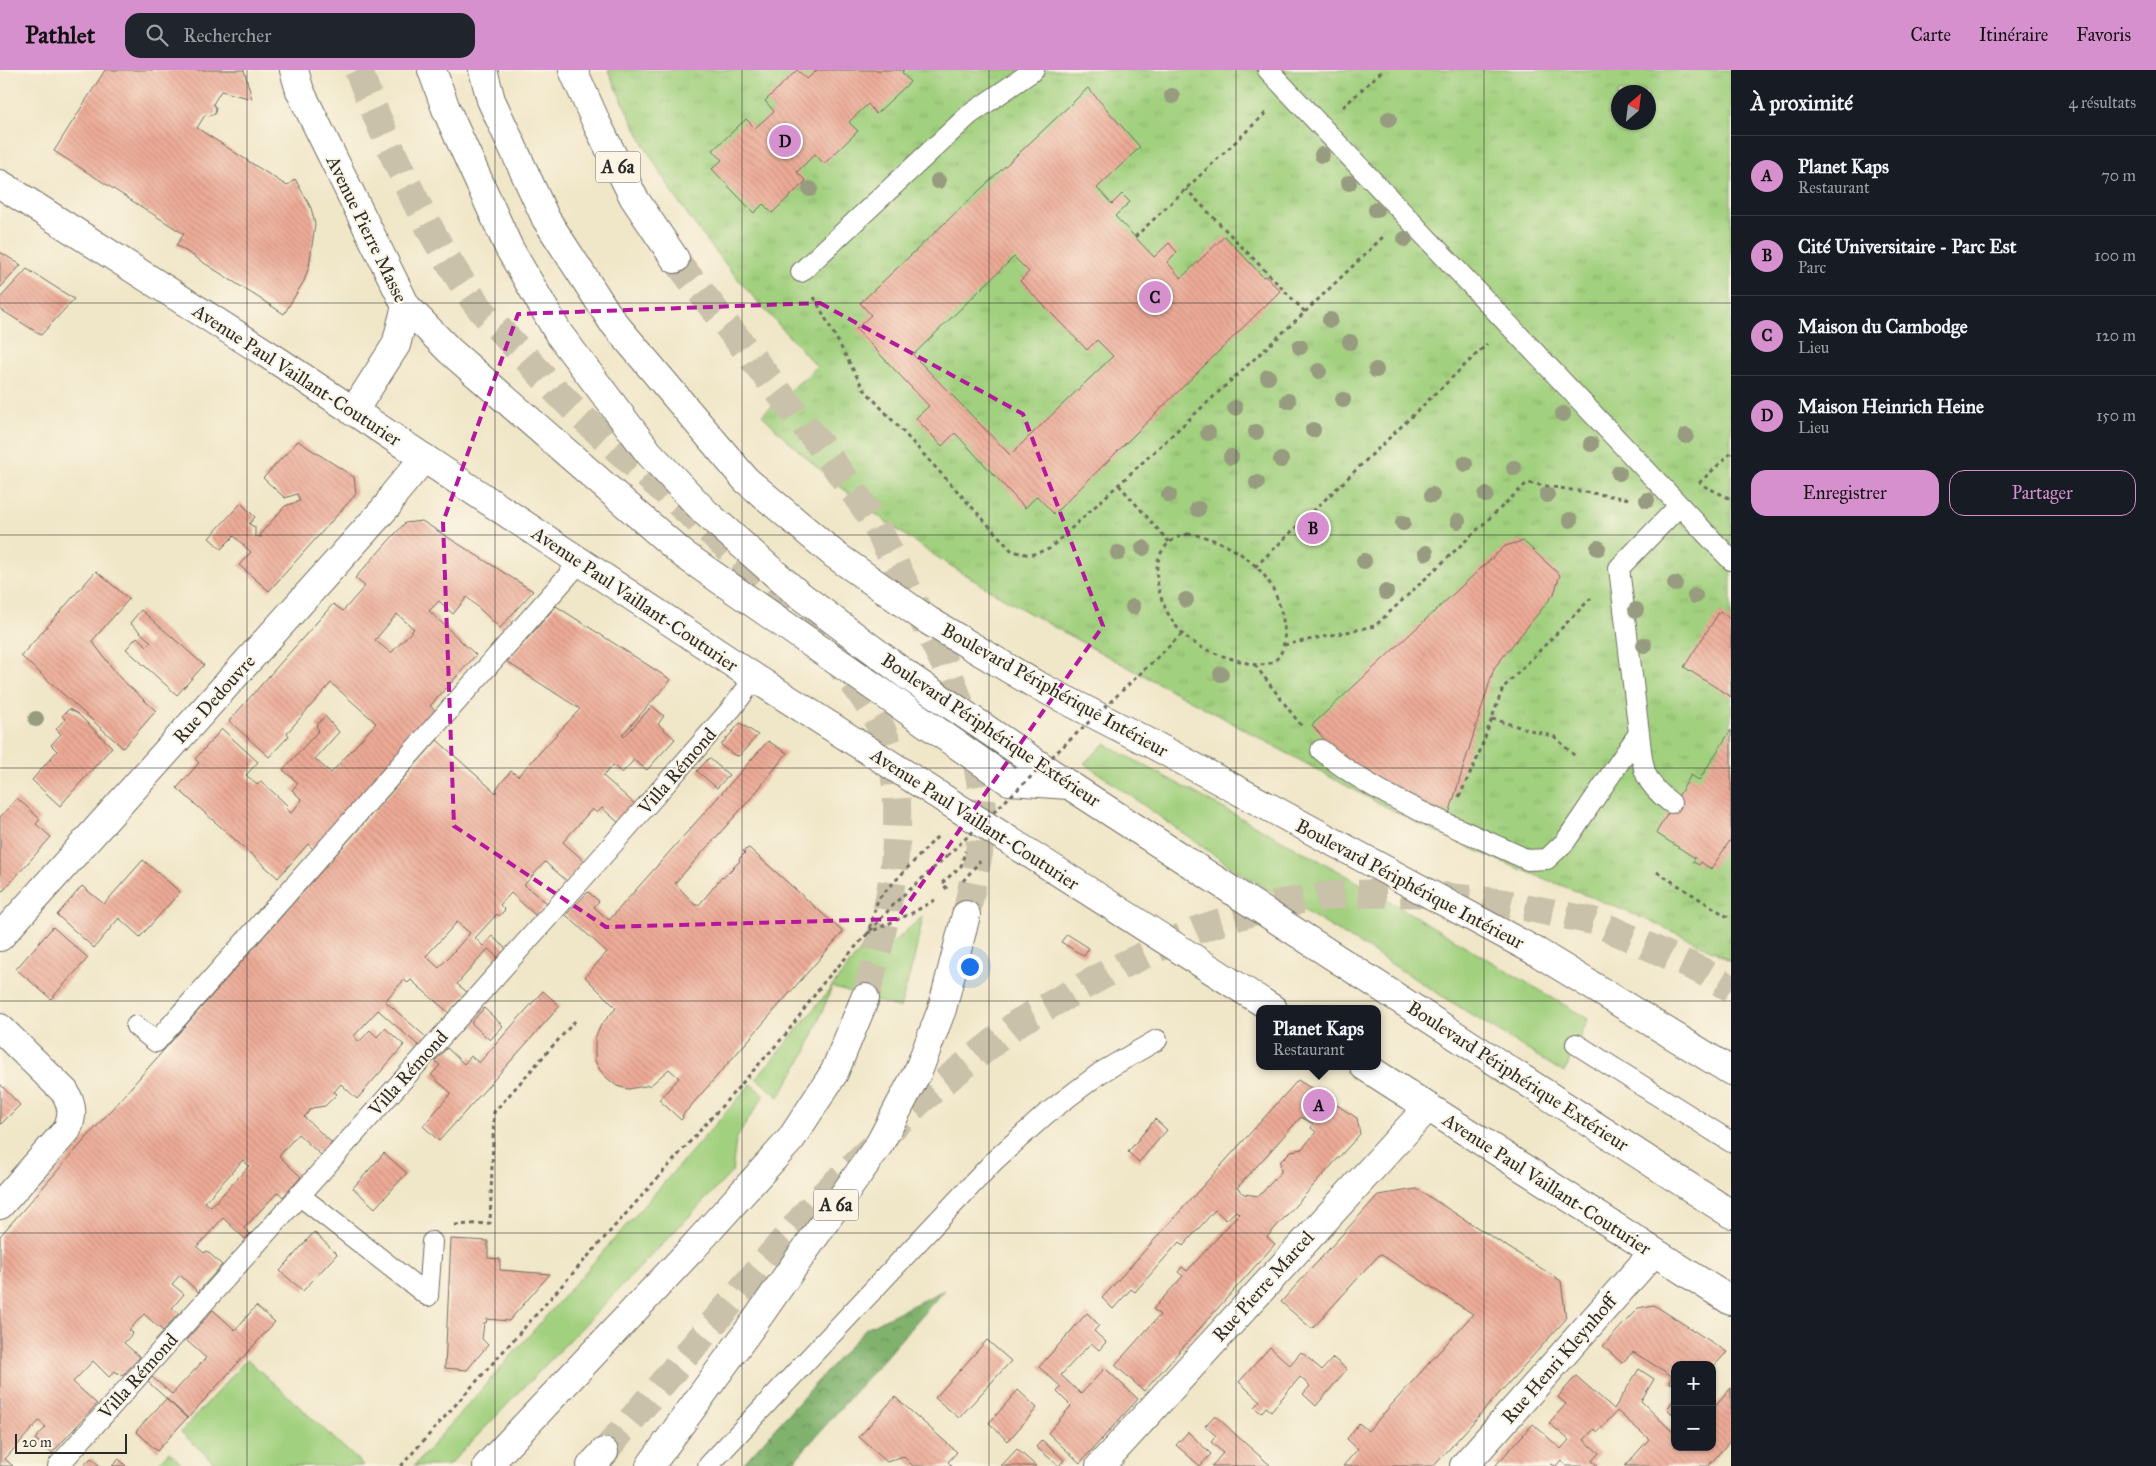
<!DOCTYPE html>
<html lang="fr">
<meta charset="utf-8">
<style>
body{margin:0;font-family:"IM FELL Great Primer",serif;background:#20242c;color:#f1f3f6}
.controls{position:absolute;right:15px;bottom:15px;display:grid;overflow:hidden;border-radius:10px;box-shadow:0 1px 4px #0004}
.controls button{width:45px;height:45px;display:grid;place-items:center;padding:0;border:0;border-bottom:1px solid #363941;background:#171b24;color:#f1f3f6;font:25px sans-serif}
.compass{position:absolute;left:1611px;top:15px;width:45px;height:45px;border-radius:50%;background:#171b24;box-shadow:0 1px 4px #0004;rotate:28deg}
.scale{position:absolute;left:15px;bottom:12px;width:112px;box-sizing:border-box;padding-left:5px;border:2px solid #2b2b2b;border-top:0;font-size:14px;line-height:18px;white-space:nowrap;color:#2b2b2b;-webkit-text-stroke:4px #fcf5e5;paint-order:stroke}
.you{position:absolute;left:969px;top:896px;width:18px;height:18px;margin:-12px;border:4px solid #fff;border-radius:50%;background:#1a73e8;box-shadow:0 0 0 8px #1a73e833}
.badge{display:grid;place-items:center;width:32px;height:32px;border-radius:50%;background:#d690ce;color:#111;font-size:16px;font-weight:700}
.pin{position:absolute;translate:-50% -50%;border:2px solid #fff;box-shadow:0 1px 5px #0006}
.popup{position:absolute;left:1256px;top:935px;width:125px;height:65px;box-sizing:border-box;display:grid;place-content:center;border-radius:10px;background:#171b24;filter:drop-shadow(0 1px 4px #0005);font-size:16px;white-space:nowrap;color:#9ea1a6}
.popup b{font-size:19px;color:#f1f3f6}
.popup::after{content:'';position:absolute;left:50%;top:100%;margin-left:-10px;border:10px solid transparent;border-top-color:#171b24}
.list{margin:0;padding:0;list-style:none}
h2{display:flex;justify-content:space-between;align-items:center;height:65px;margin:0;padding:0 20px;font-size:21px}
h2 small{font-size:16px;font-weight:400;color:#9ea1a6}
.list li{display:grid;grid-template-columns:32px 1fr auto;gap:15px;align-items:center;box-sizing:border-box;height:80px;padding:0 20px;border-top:1px solid #363941}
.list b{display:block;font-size:19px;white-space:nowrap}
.list p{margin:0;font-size:16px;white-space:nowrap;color:#9ea1a6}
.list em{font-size:16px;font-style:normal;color:#9ea1a6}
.actions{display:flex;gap:10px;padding:15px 20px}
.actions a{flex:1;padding:11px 0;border:1px solid #d690ce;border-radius:15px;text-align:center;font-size:18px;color:#d690ce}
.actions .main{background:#d690ce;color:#111}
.icon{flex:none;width:28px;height:28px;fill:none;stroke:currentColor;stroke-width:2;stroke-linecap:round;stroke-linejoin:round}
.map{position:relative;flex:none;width:1731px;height:1396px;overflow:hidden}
header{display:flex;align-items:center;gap:30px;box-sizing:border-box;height:70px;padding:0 25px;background:#d690ce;color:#111}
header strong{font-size:24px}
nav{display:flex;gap:28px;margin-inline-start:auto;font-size:18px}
.search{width:350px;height:45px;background:#20242c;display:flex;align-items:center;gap:12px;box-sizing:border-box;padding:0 18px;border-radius:15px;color:#9ea1a6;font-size:19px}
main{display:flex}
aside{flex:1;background:#171b24}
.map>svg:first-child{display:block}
</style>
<header>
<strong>Pathlet</strong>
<div class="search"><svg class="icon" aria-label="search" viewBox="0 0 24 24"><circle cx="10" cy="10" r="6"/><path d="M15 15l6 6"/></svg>Rechercher</div>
<nav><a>Carte</a><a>Itinéraire</a><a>Favoris</a></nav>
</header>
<main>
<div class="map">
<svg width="1731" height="1396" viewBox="0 0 1731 1396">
<defs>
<pattern id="forest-crowns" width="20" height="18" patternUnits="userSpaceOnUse" patternTransform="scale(1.25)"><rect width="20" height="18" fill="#80b26d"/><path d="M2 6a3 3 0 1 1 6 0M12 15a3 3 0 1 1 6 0" fill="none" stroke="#69915a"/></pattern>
<pattern id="park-tufts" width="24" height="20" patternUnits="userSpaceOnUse" patternTransform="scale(1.25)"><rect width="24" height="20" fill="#a1d07e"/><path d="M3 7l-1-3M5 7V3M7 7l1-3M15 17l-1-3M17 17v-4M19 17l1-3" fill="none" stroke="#8bb36d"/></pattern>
<pattern id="building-back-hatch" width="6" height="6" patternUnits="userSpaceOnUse" patternTransform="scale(1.25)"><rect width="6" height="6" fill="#ecaa96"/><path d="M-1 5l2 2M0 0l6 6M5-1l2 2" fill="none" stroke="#cb9281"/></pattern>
</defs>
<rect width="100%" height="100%" fill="#fcf5e5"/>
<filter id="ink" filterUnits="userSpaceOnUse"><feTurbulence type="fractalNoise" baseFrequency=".02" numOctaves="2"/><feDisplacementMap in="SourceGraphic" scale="10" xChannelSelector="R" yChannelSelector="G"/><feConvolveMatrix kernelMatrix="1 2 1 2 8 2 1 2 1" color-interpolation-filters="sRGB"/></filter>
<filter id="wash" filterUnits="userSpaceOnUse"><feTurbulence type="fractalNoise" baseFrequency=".0096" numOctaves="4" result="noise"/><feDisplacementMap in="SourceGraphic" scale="20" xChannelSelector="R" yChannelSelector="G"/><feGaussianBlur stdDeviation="1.12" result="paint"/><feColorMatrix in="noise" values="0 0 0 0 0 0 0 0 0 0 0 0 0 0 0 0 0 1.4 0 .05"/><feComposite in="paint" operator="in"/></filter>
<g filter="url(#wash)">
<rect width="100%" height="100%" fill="#f0e6c8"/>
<!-- grass -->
<path fill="#a1d07e" stroke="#667e54" d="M1105,674L1344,804L1588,949L1564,1003L1363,876L1234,799L1084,693Z
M923,846L914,889L900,938L832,917L806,982L779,1027L756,1008C797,962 834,914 872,866L887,878Z
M751,1014L764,1025L736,1069L732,1102L448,1396H414Z
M247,1289L363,1395V1396H218L181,1362Z
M169,1382L184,1396H156Z"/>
<!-- forest -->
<path fill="url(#forest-crowns)" stroke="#566e4c" d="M944,1220L790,1396H741L866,1258Z"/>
<!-- park -->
<path fill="url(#park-tufts)" stroke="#667e54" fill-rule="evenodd" d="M608,0H1731V891C1648,844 1555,816 1468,777C1378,736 1292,685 1205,638C1049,555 886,474 762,345L817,297C779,255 739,213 705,168C665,117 634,59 608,0ZM1618,22H1648V52H1618Z"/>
<g id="blocks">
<!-- building -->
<path fill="url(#building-back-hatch)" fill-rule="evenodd" d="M105,0H244L252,29L221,21L213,34L216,38L215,44L209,46L205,45L197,58L287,116L295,109L311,138L315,154L309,197L304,211L284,244L176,175L184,164L54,81Z
M797,0L807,9L817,0H904L902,2L910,12L876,44L868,34L849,52L858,61L824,94L815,84L797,102L806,111L772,143L763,134L754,143L712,99L722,90L713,80L746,49L755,58L774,41L765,31Z
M1088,18L1140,77L1097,118L1112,134L1122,124L1130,132L1115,146L1154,187L1169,173L1177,182L1167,192L1181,208L1225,166L1263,207L1265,206L1280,221L1054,444L1037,426L1025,438L955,363L942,376L916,348L929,336L856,259L871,245L860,233ZM1014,187L1029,202L1020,211L1087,280L1097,270L1113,286L1010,385L913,285Z
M0,182L21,195L0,218Z
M27,199L74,229L41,265L0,239V228Z
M298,371L354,407L356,424L269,521L239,495L251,482L234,466L221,479L209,468L241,433L255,447L249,454L255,457V466L261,467V463L285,436L300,431L297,424L285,428L263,408Z
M422,451L533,521L500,558L467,527L453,544L439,531L429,541L476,585L430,636L438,643L315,781L308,774L278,808L177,718L199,693L195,689L222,659L258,692L246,705L257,715L261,711L288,736L286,738L291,743L302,730L292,720L298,713L283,700L319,660L316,656L325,646L339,662L315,689L331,703L376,653L331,613L287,663L289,666L269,687L229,651L333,534L343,541L365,516L355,508L405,453ZM397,544L414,559L391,583L375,570Z
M1523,471L1560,505L1554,524L1494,598L1449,744L1411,731L1338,685L1312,655L1505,476Z
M96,501L129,529L92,571L119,607L156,641L123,678L21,586Z
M556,536L671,610L622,665L624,667L652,636L664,646L658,654L675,669L647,700L634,690L622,703L613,695L603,706L636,735L619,753L602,738L597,743L592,739L563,772L585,792L567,811L545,792L524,815L547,833L536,846L511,823L500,835L505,840L499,846L497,844L475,868L483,876L492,866L506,879L498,888L488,879L457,914L467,922L449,943L411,910L408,913L404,910L385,931L427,968L419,976L378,940L354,966L359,972L370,960L377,967L385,958L404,975L357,1029L341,1014L334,1022L337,1024L325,1036L312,1038L304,1047L332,1073L321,1085L298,1064L279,1086L301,1107L283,1127L278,1122L244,1158L250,1164L245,1169L223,1148L197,1177L204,1183L207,1181L222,1195L198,1222L180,1205L172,1214L184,1224L172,1238L179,1243L163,1261L144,1244L129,1260L133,1263L124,1273L140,1287L122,1306L115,1301L109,1307L93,1291L73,1312L97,1334L52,1383L35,1369L46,1357L39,1351L5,1389L13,1396H2L0,1395V1166L437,670L496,723L497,718L511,701L518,706L580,639L507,592ZM457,852L470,863L439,898L426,886ZM243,1090L249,1096L211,1137L205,1132Z
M141,540L204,595L177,625L126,579L137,567L147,576L151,572L130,553Z
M1720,541L1731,550V627L1684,597Z
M69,639L78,644L112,677L60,736L32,710L57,681L51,675L61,664L56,659L65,649L62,646Z
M740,653L758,665L739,686L734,685L721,675Z
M1731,660V769L1711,799L1701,792L1699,795L1693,792L1695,788L1656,763L1691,705L1699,710Z
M768,671L787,683L753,726L675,813L695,835H699L722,807L723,808L740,791L739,789L745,783L743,781L749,778L843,862L682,1046L683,1048L681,1050L659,1030L679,1008L669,999L651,1015L628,1019L617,1016L607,1008L600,1000L595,991V968L601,955L616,938L585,907L607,882L566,845L588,822L599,831L594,837L609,850Z
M709,688L729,705L717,718L697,701Z
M17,728L40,749L36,754L51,767L3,821L0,819V747Z
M143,790L180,822L140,867L119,848L94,878L57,845L82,816L104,834Z
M53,857L88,888L51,929L16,899Z
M1067,864L1089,878L1084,886L1061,872Z
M543,921L560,936L439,1071L423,1056L451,1023L431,1005L440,995L435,991L447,978L464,994L471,986L479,993Z
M484,938L503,956L490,970L471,953Z
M1298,1010L1357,1048L1360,1064L1267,1167L1275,1174L1144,1321L1115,1295L1160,1245L1153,1239L1183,1206L1178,1202L1182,1197L1187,1201L1239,1144L1236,1141L1226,1150L1215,1140L1183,1176L1179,1172L1135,1222L1131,1219L1113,1239L1102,1228ZM1301,1047L1313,1054L1311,1058L1316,1062L1302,1079L1291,1081L1280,1092L1281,1102L1259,1126L1244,1124L1237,1118Z
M0,1014L20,1035L0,1055Z
M1155,1049L1167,1060L1139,1092L1128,1082Z
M384,1083L407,1103L375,1138L353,1118Z
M1417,1119L1561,1211L1566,1249L1434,1396H1343L1358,1379L1347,1369L1359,1353L1368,1361L1473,1244L1380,1184L1312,1259L1281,1232L1378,1125Z
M314,1162L337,1184L303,1221L280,1201Z
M451,1169L488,1171V1188L500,1189V1200L550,1204L509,1251L487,1249L486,1253H484L482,1269L488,1275L467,1300L445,1298Z
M1654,1235L1727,1282L1712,1298V1295H1675V1315L1669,1312L1672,1306L1633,1282L1622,1293L1603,1276L1638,1238Z
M256,1236L275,1252L188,1348L148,1312L152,1307L172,1324L206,1288L186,1270L213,1240L235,1260Z
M1087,1243L1099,1255L1094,1261L1106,1272L1099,1280L1091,1273L1061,1305L1081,1324L1105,1298L1138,1329L1080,1393L1048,1363L1071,1336L1057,1322L1061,1317L1039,1297Z
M987,1270L1011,1291L959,1348L935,1328Z
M1270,1277L1290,1295L1301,1282L1322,1300L1333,1288L1347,1299L1316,1336L1303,1324L1310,1316L1300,1307L1271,1341L1266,1337L1261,1343L1254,1337L1260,1331L1239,1312Z
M1639,1299L1654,1309L1641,1331L1675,1364V1377H1712V1340L1731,1318V1370L1708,1396H1625L1649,1369L1617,1341L1598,1362L1594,1359L1584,1370L1599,1383L1592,1391L1598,1396H1566L1561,1390L1556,1396L1550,1394L1548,1396H1495L1533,1354L1561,1379L1569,1370L1549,1353L1566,1334L1558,1327L1576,1306L1614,1339Z
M1018,1320L1037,1338L1008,1371L989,1353Z
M895,1327L957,1382L948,1392L952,1396H913L903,1386L887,1392L859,1367Z
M1675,1328V1340L1671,1344L1667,1339Z
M166,1329L187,1348L157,1381L136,1361Z
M1215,1345L1236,1365L1271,1396H1212L1223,1383L1211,1372L1216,1366L1205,1356Z
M1188,1362L1211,1384L1200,1396L1176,1375Z
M1042,1370L1064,1390L1059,1396L1036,1377Z
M1017,1379L1036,1396H1001Z
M91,1388L100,1396H83Z
M119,1389L126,1396H112Z"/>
</g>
</g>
<g filter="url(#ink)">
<use href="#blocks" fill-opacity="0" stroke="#706c62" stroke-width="1"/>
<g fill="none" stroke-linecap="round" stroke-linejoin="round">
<!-- highway-tunnel -->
<path stroke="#c9c1a9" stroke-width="28" stroke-dasharray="28 14" stroke-linecap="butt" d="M358,0C390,81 425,160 475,232C486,247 501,260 513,274C534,296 553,319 575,340C663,425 764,499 840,595C858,619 877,644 887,672C912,747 886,855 865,928
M675,189L820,375L873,449L947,599L971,662L983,727L979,783L966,845
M604,1382L816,1132L921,1030L1019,952L1111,901L1196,860L1280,833L1345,824L1413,823L1504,833L1593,851L1702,901L1731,919"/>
<defs>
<path id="lane" d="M1268,0L1731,490
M801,202L969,45L1034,0
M1639,663C1643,698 1641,710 1671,733
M1321,680C1379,729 1460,758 1528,790L1547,789L1565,772L1639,663L1619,498L1679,436
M136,956L156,972L580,492
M1576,974L1731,1072
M299,1125L428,1226L432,1172
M58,1396L592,798L732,638L755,608
M708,1396L995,1090L1046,1044L1100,1003L1157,970"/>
<path id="street" d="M0,867L388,435L394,424L424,388
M0,958L65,1022C73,1037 73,1045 67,1060L0,1135
M1100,1396L1428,1037
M1464,1396L1654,1182"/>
<path id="secondary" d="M294,0L300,21L406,236L396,275L353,342
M0,114L278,291L755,608L1273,939
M1364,996L1731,1231"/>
<path id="highway" d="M432,0L446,39L509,178L559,264L649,383L706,443L797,523L908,606L1069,715L1731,1144
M483,0L491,30L546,149L612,251L746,410L835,485L929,551L1033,613L1152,674L1537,882L1731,1001
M573,0L597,54L634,128L675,189
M406,236L450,281L683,484L1009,711L1069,715
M487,1396L690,1181L791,1069L834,1003L865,928
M591,1396L604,1382
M650,1396L754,1253L880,1073L919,999L942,939L966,845"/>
</defs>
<!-- lane casing -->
<use href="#lane" stroke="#706c62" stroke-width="22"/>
<!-- street casing -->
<use href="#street" stroke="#706c62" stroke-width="30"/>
<!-- secondary casing -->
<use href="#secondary" stroke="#706c62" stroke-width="30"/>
<!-- highway casing -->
<use href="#highway" stroke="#706c62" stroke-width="30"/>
<!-- path -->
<path stroke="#706c62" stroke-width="3" stroke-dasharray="4 4" stroke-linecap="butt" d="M1343,37L1383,0
M1135,167L1268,41
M814,227L863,318L1012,481L1030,485L1049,479L1305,242L1186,119
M1305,242L1384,166
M1699,413L1731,383
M1119,415L1169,472
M1704,416L1731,429
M1188,464C1219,467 1256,488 1272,517C1286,544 1299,606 1247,593C1225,587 1198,580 1182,563C1157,537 1138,475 1188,464Z
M1255,497L1487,274
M1284,575L1375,556L1527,413L1630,429
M1255,595L1303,658
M1144,600L1182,564
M1492,649L1555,667L1577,688
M1459,727L1477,689L1503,618L1591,528
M1657,802L1731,849
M963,811L980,791
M947,819L942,813L961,796L965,781
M935,830L912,843L868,863L878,829L938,766
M455,1155L490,1153L494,1042L575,951
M401,1396L786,964L824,912L896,832L947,786"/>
<!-- lane -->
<use href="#lane" stroke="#fff" stroke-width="20"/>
<!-- street -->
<use href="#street" stroke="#fff" stroke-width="28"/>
<!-- secondary -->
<use href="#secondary" stroke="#fff" stroke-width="28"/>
<!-- highway -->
<use href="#highway" stroke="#fff" stroke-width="28"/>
<!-- path-bridge -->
<path stroke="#706c62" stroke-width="3" stroke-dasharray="4 4" stroke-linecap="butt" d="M947,786L1144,600"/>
</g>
<!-- trees -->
<g fill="#979b7f">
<circle cx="1172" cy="26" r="8"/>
<circle cx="1389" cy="49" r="8"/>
<circle cx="1322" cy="85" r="8"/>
<circle cx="938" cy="111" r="8"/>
<circle cx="1349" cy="113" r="8"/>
<circle cx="810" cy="119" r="8"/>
<circle cx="1376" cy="140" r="8"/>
<circle cx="1405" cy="169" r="8"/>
<circle cx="1330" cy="250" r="8"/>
<circle cx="1350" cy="272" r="8"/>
<circle cx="1300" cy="277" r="8"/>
<circle cx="1376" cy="300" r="8"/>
<circle cx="1319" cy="301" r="8"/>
<circle cx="1268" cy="307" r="8"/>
<circle cx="1343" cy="330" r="8"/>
<circle cx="1288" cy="331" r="8"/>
<circle cx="1235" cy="338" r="8"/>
<circle cx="1563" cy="344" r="8"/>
<circle cx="1313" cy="360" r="8"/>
<circle cx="1256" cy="362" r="8"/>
<circle cx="1208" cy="363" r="8"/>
<circle cx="1686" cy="366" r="8"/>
<circle cx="1591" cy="374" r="8"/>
<circle cx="1231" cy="387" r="8"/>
<circle cx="1281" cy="390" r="8"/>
<circle cx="1465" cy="394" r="8"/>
<circle cx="1514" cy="398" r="8"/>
<circle cx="1619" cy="403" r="8"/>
<circle cx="1257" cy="413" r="8"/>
<circle cx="1169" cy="425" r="8"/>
<circle cx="1432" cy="425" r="8"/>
<circle cx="1486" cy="425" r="8"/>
<circle cx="1547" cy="425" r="8"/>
<circle cx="1647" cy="430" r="8"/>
<circle cx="1198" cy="439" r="8"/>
<circle cx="1570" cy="450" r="8"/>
<circle cx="1458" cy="451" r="8"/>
<circle cx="1403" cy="453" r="8"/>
<circle cx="1143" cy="478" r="8"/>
<circle cx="1598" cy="478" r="8"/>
<circle cx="1118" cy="483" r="8"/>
<circle cx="1426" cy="483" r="8"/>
<circle cx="1364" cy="491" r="8"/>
<circle cx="1675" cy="514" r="8"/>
<circle cx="1386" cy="522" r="8"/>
<circle cx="1695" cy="526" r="8"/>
<circle cx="1186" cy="530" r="8"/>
<circle cx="1133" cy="537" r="8"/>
<circle cx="1636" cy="540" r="8"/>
<circle cx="1644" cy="575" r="8"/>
<circle cx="1221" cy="604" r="8"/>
<circle cx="36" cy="649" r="8"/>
</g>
</g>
<!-- marked area -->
<path fill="none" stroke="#b5179e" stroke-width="4" stroke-dasharray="10 6" stroke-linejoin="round" d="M820,233L1023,344L1103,556L897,849L606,857L454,756L443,452L518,244Z"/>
<!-- grid -->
<path fill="none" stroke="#2b2b2b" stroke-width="1" stroke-opacity="0.55" d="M247,0V1396M495,0V1396M742,0V1396M989,0V1396M1236,0V1396M1484,0V1396M0,233H1731M0,465H1731M0,698H1731M0,931H1731M0,1163H1731"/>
<g text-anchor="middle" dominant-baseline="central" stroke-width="4" stroke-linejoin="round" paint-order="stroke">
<!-- shield labels -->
<g fill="#fcf5e5" stroke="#6a6863" stroke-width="1">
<rect x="595.5" y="81.5" width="45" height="31" rx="4"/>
<rect x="813.5" y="1119.5" width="45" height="31" rx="4"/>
</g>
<g font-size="18" font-weight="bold" fill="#2b2b2b">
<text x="618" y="97">A 6a</text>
<text x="836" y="1135">A 6a</text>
</g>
<!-- street labels -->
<g font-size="19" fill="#2b2b2b" stroke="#fcf5e5">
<text transform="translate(367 159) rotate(64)">Avenue Pierre Masse</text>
<text transform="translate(297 305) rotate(33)">Avenue Paul Vaillant-Couturier</text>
<text transform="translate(635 529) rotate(34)">Avenue Paul Vaillant-Couturier</text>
<text transform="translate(1055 620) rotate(29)">Boulevard Périphérique Intérieur</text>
<text transform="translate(214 629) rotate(-48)">Rue Dedouvre</text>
<text transform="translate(991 660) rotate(34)">Boulevard Périphérique Extérieur</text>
<text transform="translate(677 701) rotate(-49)">Villa Rémond</text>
<text transform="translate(975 749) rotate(33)">Avenue Paul Vaillant-Couturier</text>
<text transform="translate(1410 814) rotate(28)">Boulevard Périphérique Intérieur</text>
<text transform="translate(408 1003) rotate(-48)">Villa Rémond</text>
<text transform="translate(1518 1006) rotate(33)">Boulevard Périphérique Extérieur</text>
<text transform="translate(1547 1114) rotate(33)">Avenue Paul Vaillant-Couturier</text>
<text transform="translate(1263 1216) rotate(-48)">Rue Pierre Marcel</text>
<text transform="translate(1559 1289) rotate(-49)">Rue Henri Kleynhoff</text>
<text transform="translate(138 1306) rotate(-48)">Villa Rémond</text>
</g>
</g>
</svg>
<div class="controls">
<button>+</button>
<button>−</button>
</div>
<svg class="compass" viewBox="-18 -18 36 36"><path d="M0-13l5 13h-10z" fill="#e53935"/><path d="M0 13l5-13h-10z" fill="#9ea1a6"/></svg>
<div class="scale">20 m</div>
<div class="you"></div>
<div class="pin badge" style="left:1319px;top:1035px">A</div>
<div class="popup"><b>Planet Kaps</b>Restaurant</div>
<div class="pin badge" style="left:1313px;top:458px">B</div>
<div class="pin badge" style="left:1155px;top:227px">C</div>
<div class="pin badge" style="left:785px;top:71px">D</div>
</div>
<aside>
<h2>À proximité<small>4 résultats</small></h2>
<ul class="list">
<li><span class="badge">A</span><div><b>Planet Kaps</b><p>Restaurant</p></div><em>70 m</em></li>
<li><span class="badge">B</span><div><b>Cité Universitaire - Parc Est</b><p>Parc</p></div><em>100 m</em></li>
<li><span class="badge">C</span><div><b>Maison du Cambodge</b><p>Lieu</p></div><em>120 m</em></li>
<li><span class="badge">D</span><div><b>Maison Heinrich Heine</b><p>Lieu</p></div><em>150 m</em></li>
</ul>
<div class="actions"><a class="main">Enregistrer</a><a>Partager</a></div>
</aside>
</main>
